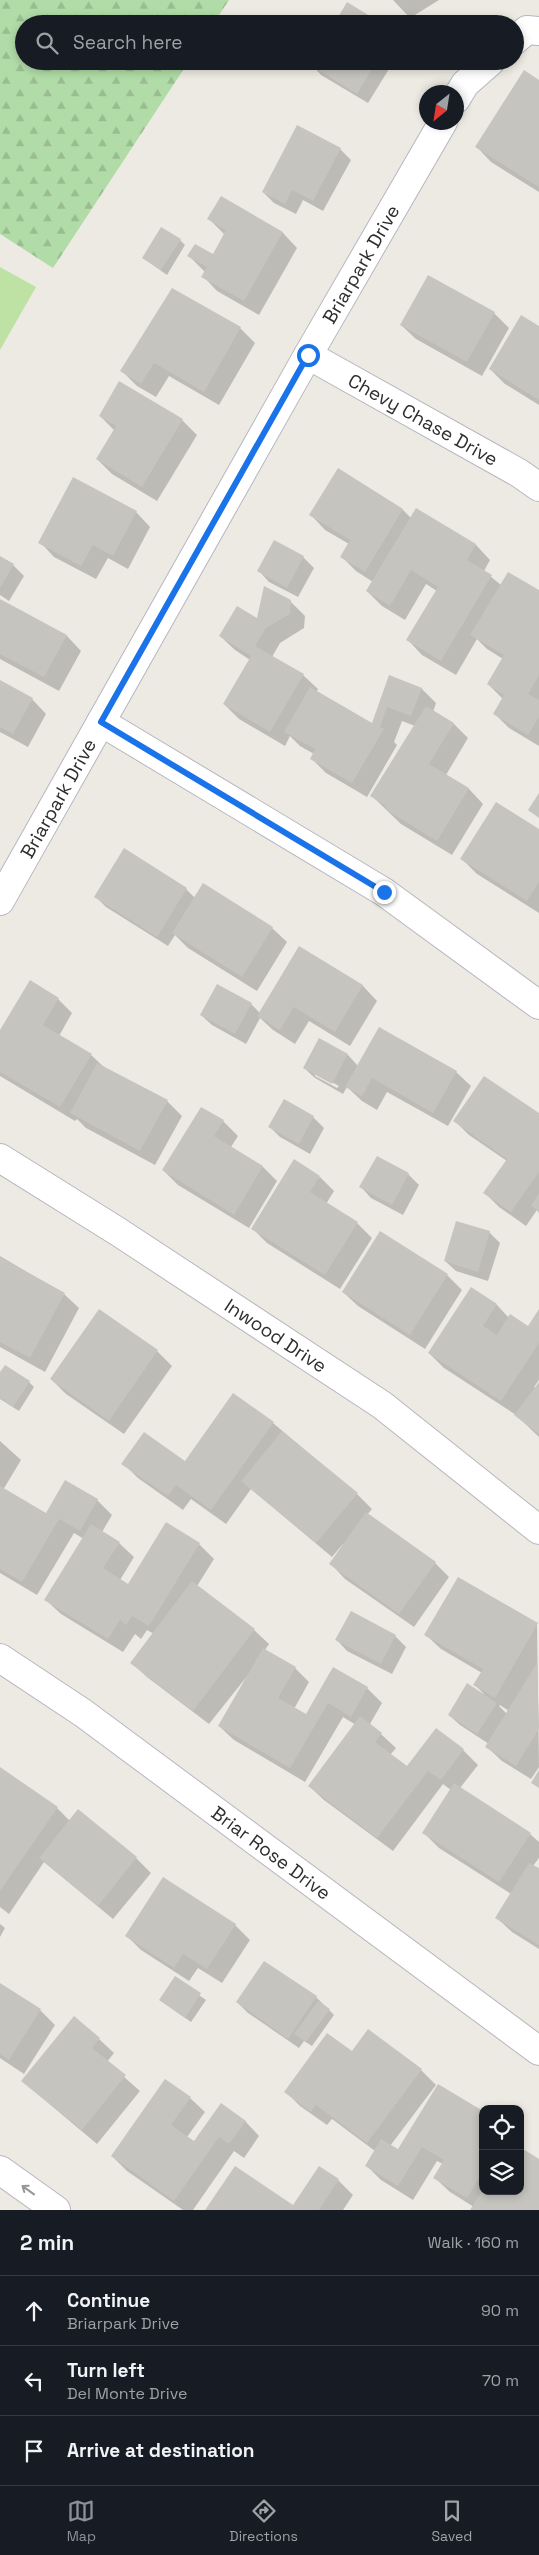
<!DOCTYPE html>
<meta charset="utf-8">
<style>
body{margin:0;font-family:"Space Grotesk",sans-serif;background:#242831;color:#f1f3f6}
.controls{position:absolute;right:15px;bottom:15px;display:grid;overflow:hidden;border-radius:10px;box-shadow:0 2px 8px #0003}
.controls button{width:45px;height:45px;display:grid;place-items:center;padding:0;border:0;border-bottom:1px solid #363941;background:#171b24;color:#f1f3f6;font:25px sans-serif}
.compass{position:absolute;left:419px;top:85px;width:45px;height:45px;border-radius:50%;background:#171b24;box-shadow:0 2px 8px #0003;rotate:210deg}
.stop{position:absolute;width:15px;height:15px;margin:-11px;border:4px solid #1a73e8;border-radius:50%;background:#fff}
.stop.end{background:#1a73e8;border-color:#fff;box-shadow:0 1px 5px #0008}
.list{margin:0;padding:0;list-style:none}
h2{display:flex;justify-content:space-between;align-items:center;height:65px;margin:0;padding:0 20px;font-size:21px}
h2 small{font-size:16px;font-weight:400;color:#9ea1a6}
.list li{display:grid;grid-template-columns:32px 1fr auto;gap:15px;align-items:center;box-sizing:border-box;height:70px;padding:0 20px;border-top:1px solid #363941}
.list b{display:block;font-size:19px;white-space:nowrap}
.list p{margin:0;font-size:16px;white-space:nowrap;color:#9ea1a6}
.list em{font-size:16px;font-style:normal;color:#9ea1a6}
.icon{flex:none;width:28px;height:28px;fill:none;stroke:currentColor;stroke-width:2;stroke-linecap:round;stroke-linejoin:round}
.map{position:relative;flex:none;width:539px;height:2210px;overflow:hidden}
.search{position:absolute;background:#171b24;box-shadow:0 2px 8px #0003;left:15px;right:15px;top:15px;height:55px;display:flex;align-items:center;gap:12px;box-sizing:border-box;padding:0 18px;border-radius:28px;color:#9ea1a6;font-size:19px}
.sheet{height:275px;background:#171b24}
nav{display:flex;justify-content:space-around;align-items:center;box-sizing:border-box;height:70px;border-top:1px solid #363941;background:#171b24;font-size:14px;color:#9ea1a6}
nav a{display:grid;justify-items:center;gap:2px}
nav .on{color:#8c9099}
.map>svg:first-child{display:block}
</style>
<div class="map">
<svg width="539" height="2210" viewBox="0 0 539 2210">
<defs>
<pattern id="forest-firs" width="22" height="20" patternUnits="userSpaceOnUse" patternTransform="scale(1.25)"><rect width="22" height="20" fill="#b1dca7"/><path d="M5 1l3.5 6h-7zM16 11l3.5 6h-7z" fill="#99bd90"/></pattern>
</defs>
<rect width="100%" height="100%" fill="#edeae3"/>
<!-- forest -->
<path fill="url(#forest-firs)" d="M0,0H229L213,24H24V61H189L53,268L0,234Z"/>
<!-- pitch -->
<path fill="#bee2a4" d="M0,267L36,287L0,350Z"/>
<!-- shadow -->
<path fill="#0003" fill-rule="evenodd" d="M393,0H439L410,18Z
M312,61H394L368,103L321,75L311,64Z
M539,81V192L491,162L477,147Z
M340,149L351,160L323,211L303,200L296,214L274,203L263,192Z
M221,198L283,233L297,248L259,315L217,291L203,276L205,272L189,256H213L225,235L209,219Z
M180,240L185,245L167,275L143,258Z
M494,313L509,328L482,376L416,339L401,325Z
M539,327V405L505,384L490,369Z
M240,328L255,343L219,405L169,376L156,397L137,386L122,371Z
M120,383L182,420L197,435L157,501L112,474L97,459L115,431L100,416Z
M402,509L411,518L416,510L476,545L490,560L484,571L501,585L539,592V746L509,728L494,713L503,699L488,684L503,659L487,649L477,639L456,675L422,655L408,640L437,591L426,584L405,620L382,606L367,591L373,582L356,571L342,557L349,544L325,530L311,515Z
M136,512L150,527L128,569L108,558L96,579L54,557L40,542Z
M274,542L303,557L314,568L298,597L269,582L259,571Z
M0,557L13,565L24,576L9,601L0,595Z
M0,600L67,636L81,651L59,691L0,659Z
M290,601L305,616L304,628L280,643L272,657L303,675L318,689L316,692L373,725L390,677L422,689L436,703L433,712L454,724L468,738L446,775L469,789L483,804L452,855L401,824L372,796L415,726L402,721L394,742L397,745L367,797L326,773L311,758L314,754L300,746L290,736L285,746L239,719L224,704L250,660L235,650L220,636L258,620Z
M0,682L32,699L46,714L28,747L0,732Z
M539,830V913L477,874L462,859Z
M125,850L186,889L195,898L272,928L287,942L257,991L188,948L175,935L168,946L106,907L96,897Z
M299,947L363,986L377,1001L350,1046L309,1021L295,1044L273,1030L260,1018L246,1044L212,1025L201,1015L251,1004L260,1013Z
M58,999L72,1013L59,1036L91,1055L105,1068L167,1101L182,1116L155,1165L86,1128L77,1119L75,1121L0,1076V1033Z
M319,1040L348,1055L358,1066L456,1072L471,1086L448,1126L387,1092L377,1110L362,1101L347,1087L343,1094L315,1078L304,1068ZM315,1073L339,1086L337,1088L315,1076Z
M539,1115V1213L537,1210L526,1226L499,1207L485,1193L507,1161L469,1135L455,1121Z
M313,1117L324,1128L310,1154L280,1137L270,1127Z
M223,1121L238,1136L231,1147L263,1167L277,1181L249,1228L178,1185L163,1170Z
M408,1174L419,1185L403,1215L371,1198L361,1187Z
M320,1177L334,1191L326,1204L357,1223L372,1238L340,1289L267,1243L252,1228Z
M489,1232L500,1243L488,1281L456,1271L445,1261Z
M380,1233L447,1275L462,1290L425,1349L358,1306L343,1292Z
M0,1256L64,1294L79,1308L45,1372L0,1347Z
M471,1289L497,1305L509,1318L528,1327L539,1311V1380L534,1387L536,1388L539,1384V1437L516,1415L444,1368L429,1353Z
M99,1311L157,1351L172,1366L124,1434L66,1394L51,1379Z
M0,1374L29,1382L34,1387L19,1411L0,1399Z
M273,1423L357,1494L372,1509L367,1515L435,1563L449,1577L414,1627L345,1579L331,1564L344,1545L343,1544L332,1557L251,1489L226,1524L191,1499L183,1510L138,1478L123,1463H185Z
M0,1441L21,1460L3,1490L46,1515L66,1482L97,1500L112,1515L102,1532L119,1543L134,1557L120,1580L128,1585L199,1544L214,1559L197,1586L254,1630L269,1644L265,1650L295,1668L309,1682L294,1709L306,1716L334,1669L367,1688L382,1703L370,1724L396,1748L390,1755L407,1768L463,1750L478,1765L460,1788L530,1834L539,1842V1858L533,1866L539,1870V1949L512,1932L497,1918L511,1894L439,1848L424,1833L451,1790L443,1784L393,1851L324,1800L309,1786L356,1725L343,1717L305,1782L234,1740L219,1726L252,1670L209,1724L147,1677L132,1663L154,1634L147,1630L141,1639L135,1634L123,1652L61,1614L46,1600L84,1539L74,1533L37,1595L0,1573Z
M351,1612L395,1636L406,1647L392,1674L347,1651L337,1640Z
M537,1624L539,1767L531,1779L502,1761L487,1747L489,1744L460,1725L449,1715L484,1694L475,1685L482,1673L441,1649L426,1635ZM500,1705L509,1711L507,1714L499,1706Z
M0,1769L57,1808L70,1821L136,1858L151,1873L113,1919L44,1862L9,1914L0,1907Z
M164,1879L235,1925L250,1940L222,1983L198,1968L189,1981L141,1950L127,1936Z
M0,1924L5,1928L0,1937Z
M175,1978L206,2000L191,2022L160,2000Z
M0,1985L40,2010L55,2025L24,2074L0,2058Z
M316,1997L334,2015L312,2046L304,2041L299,2048L248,2013L237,2002Z
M368,2031L421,2070L436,2085L390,2146L398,2151L483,2112V2191H520L539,2160V2210H472L474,2207L450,2192L435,2178L443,2164L437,2161L413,2200L381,2180L367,2166L375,2151L332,2119L327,2125L300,2106L286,2092L352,2053Z
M99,2039L114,2053L107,2062L140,2091L97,2144L22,2081Z
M190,2098L205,2112L187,2137L194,2142L245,2121L259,2136L244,2158L234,2151L193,2210H183L127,2171L112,2156Z
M520,2140L524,2143L520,2149Z
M319,2168L338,2180L353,2195L343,2210H207L293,2207Z"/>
<!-- building -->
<path fill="#c6c4be" d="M347,2L383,24H334Z
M311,61H377L357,94L309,64Z
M524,70L539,80V187L475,147Z
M297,125L341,148L313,201L292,190L285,204L262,192Z
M221,196L283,232L244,301L201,277L207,267L187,256L195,244L213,254L226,230L207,219Z
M161,227L181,239L161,270L142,258Z
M428,275L495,312L467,362L400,325Z
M172,288L241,327L204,392L154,363L141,384L120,371Z
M521,315L539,326V400L489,369Z
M119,381L183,419L142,487L96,459L116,426L99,416Z
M338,468L403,509L365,572L340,557L350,540L309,515Z
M73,477L137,511L113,556L93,545L81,566L38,543Z
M416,508L476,544L467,560L492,575L441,661L406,640L438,587L411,570L390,606L366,591Z
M274,540L304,556L287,588L257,571Z
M0,556L14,564L0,588Z
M508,572L539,590V675L528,694L539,700V717L528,735L493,714L504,695L487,684L504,655L470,635Z
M264,586L291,600L290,614L266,628L255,646L304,674L270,732L223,704L251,656L219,636L237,606L257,618Z
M0,599L67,635L44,677L0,654Z
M389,675L422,688L411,716L387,707L380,727L384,729L352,783L310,759L315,749L284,732L310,687L372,723Z
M0,680L33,698L13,734L0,727Z
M426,706L454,723L429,764L469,788L437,841L385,809L386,806L370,796Z
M539,793V818L528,810Z
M496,802L539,829V882L527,901L460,859Z
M124,848L187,888L157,937L94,897Z
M203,883L273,927L242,977L172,933Z
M299,946L363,985L335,1032L294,1007L280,1030L257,1016Z
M30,980L59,998L43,1025L92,1054L60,1107L0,1072V1030Z
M217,984L252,1003L235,1034L200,1015Z
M379,1027L457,1071L433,1113L372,1078L362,1096L345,1087Z
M319,1038L348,1054L332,1084L303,1068Z
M97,1063L168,1100L140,1151L70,1113Z
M484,1076L539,1113V1172L511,1212L483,1193L507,1159L453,1121Z
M284,1099L314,1116L299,1144L268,1127Z
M201,1107L224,1120L214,1136L263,1166L234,1215L162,1170Z
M377,1156L409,1173L392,1205L359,1187Z
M294,1159L320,1176L310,1192L358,1222L325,1275L251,1229Z
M539,1193V1211L531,1206Z
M456,1221L490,1231L478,1272L444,1261Z
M380,1231L448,1274L410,1335L342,1292Z
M0,1257L65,1293L30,1358L0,1342Z
M471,1287L497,1304L483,1326L497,1335L510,1314L528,1326L539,1309V1343L501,1401L428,1353Z
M99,1309L158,1350L109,1421L50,1379Z
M5,1365L30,1381L13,1407L0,1398V1372Z
M539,1382V1434L514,1415Z
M233,1393L274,1422L211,1510L176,1485L168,1496L121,1464L144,1432L185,1461Z
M282,1431L358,1493L316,1543L241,1481Z
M65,1480L98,1499L80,1531L59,1519L22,1582L0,1569V1486L46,1513Z
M366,1512L436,1562L399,1614L329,1564Z
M166,1522L200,1543L149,1626L132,1616L126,1625L120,1620L108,1639L44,1600L91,1524L120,1542L103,1568L128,1584Z
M458,1577L538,1623L495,1698L473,1685L483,1669L424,1635Z
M192,1581L255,1629L193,1711L130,1663Z
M351,1611L396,1635L381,1664L335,1640Z
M263,1648L296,1667L278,1698L306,1714L333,1667L368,1687L351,1717L328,1703L290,1768L218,1726Z
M537,1663L539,1729L516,1766L485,1747Z
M467,1683L497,1703L477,1734L448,1715Z
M360,1716L382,1733L375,1742L407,1766L436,1728L464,1749L441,1780L428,1771L377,1838L308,1786Z
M0,1767L58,1807L0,1891Z
M539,1770V1788L531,1783Z
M454,1783L531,1833L499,1882L422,1833Z
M78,1809L137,1857L98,1906L39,1858Z
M529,1863L539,1868V1945L495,1918Z
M163,1877L236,1924L207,1969L183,1954L174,1968L125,1936Z
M264,1961L317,1996L288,2039L236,2002Z
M175,1976L201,1993L185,2018L159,2000Z
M0,1983L41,2009L9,2060L0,2054Z
M318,2001L330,2009L306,2042L294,2034Z
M74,2016L100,2038L92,2048L126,2075L82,2130L21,2081Z
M368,2029L422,2069L367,2143L316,2105L311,2112L284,2092L327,2033L352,2051Z
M165,2079L191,2097L171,2125L194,2141L221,2103L246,2121L229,2144L219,2137L174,2201L111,2156Z
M438,2084L483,2111V2172L467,2198L433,2178L444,2160L422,2147L398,2186L365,2166L381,2139L398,2149Z
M520,2147L539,2159V2210H470L482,2191H520Z
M235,2166L293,2205L319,2166L339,2179L319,2210H205Z"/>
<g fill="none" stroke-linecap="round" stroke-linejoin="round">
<defs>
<g id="street">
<path d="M515,40L527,30L539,31"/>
<path d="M456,99L465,84L491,61"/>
<path id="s1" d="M308,355L519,473L539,487"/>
<path d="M101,722L384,892L539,1005"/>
<path id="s2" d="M0,901L308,355L443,122"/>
<path id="s3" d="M0,1158L117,1231L382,1405L539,1530"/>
<path id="s4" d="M0,1658L83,1713L539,2051"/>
</g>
<path id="secondary" d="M0,2170L56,2210"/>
</defs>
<!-- street casing -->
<use href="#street" stroke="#b6b6c0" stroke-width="30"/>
<!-- secondary casing -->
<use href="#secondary" stroke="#b6b6c0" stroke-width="30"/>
<!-- street -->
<use href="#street" stroke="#fff" stroke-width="28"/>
<!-- secondary -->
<use href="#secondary" stroke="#fff" stroke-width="28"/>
</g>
<!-- one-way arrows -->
<defs><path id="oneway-shaft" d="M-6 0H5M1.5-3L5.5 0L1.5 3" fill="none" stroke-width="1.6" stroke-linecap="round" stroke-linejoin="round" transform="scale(1.25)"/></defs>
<use stroke="#969696" href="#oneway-shaft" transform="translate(28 2190) rotate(-144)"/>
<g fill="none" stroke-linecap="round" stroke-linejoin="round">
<!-- route -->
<path stroke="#1a73e8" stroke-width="6" d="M308,355L101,722L384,892"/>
</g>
<g text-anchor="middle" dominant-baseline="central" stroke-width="4" stroke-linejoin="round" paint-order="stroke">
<!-- street labels -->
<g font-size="19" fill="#2e2e2e" stroke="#fff">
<text stroke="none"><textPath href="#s2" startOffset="732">Briarpark Drive</textPath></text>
<text stroke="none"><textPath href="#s1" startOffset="132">Chevy Chase Drive</textPath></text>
<text stroke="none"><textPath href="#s2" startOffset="118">Briarpark Drive</textPath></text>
<text stroke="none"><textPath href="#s3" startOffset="328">Inwood Drive</textPath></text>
<text stroke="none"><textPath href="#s4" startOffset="334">Briar Rose Drive</textPath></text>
</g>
</g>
</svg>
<div class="controls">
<button><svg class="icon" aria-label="locate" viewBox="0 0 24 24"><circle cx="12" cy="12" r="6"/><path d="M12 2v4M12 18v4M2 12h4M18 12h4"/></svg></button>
<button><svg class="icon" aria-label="layers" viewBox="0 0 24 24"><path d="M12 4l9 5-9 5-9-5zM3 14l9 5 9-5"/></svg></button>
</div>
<svg class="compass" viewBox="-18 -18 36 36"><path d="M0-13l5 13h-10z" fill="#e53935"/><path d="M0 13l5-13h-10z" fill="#9ea1a6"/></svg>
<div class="stop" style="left:308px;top:355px"></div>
<div class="stop end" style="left:384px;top:892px"></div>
<div class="search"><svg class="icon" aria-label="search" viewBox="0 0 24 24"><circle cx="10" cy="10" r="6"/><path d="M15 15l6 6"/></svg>Search here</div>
</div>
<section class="sheet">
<h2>2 min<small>Walk · 160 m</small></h2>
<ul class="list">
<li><svg class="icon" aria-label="ahead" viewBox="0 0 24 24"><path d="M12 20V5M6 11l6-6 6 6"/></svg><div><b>Continue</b><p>Briarpark Drive</p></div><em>90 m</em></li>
<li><svg class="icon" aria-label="left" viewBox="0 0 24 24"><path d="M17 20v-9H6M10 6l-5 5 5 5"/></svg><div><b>Turn left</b><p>Del Monte Drive</p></div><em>70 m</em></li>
<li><svg class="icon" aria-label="arrive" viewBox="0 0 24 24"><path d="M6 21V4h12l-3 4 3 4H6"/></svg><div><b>Arrive at destination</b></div></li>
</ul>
</section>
<nav>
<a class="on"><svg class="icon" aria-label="map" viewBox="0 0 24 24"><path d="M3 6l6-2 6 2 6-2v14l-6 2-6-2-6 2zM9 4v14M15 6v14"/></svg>Map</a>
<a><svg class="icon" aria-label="directions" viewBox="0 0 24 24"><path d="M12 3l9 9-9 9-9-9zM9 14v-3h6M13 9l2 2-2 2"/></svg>Directions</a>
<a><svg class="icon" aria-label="saved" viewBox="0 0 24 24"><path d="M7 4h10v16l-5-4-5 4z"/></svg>Saved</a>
</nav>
